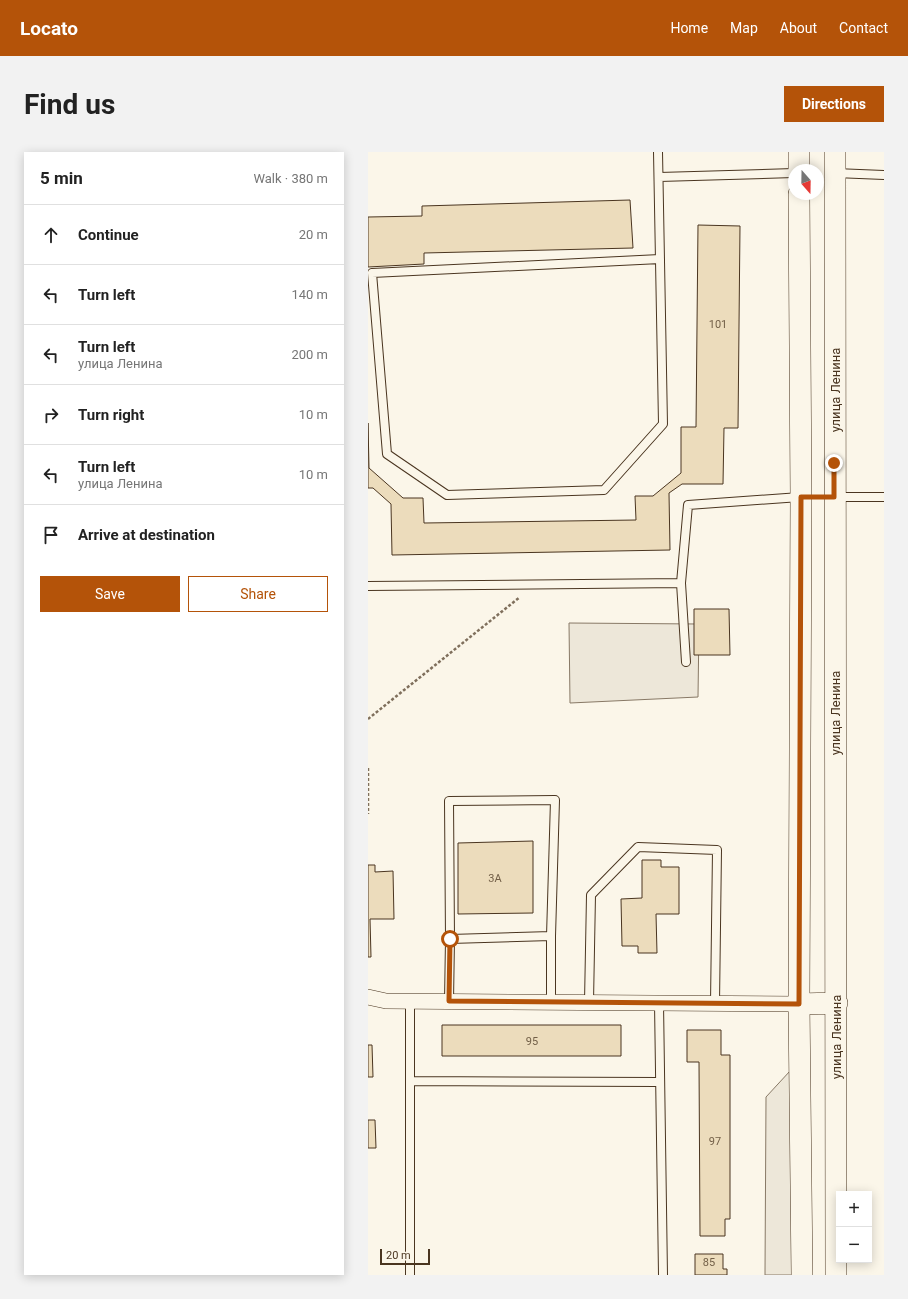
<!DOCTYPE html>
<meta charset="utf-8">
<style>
body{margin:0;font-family:Roboto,sans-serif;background:#f2f2f2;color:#222}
.controls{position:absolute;right:12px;bottom:12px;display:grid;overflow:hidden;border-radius:0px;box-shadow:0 2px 10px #0003}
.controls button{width:36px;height:36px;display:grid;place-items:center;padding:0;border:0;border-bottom:1px solid #e0e0e0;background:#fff;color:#222;font:20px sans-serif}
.compass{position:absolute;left:420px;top:12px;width:36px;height:36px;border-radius:50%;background:#fff;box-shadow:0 2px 10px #0003;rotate:160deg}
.scale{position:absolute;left:12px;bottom:10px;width:50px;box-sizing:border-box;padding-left:4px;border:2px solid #4a3520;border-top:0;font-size:11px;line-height:14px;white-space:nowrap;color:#4a3520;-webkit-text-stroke:3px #fbf6e9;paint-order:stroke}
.stop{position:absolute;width:12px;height:12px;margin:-9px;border:3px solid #b45309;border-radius:50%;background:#fff}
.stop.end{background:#b45309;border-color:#fff;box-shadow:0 1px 4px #0008}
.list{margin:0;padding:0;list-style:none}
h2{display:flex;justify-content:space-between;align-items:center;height:52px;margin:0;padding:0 16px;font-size:17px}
h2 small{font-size:13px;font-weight:400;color:#767676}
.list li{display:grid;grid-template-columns:26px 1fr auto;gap:12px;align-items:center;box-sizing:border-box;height:60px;padding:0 16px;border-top:1px solid #e0e0e0}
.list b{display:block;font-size:15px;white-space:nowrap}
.list p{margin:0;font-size:13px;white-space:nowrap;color:#767676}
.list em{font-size:13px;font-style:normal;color:#767676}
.actions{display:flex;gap:8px;padding:12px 16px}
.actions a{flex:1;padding:9px 0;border:1px solid #b45309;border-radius:0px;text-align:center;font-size:14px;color:#b45309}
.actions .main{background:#b45309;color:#fff}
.icon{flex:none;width:22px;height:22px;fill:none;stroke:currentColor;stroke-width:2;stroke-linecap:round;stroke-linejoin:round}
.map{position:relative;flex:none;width:516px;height:1123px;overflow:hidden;border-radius:0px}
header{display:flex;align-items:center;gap:24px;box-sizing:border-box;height:56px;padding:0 20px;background:#b45309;color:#fff}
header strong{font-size:19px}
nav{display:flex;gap:22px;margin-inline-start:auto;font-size:14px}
.intro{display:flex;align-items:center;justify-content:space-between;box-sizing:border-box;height:96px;padding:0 24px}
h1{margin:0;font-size:28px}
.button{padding:10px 18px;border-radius:0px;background:#b45309;color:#fff;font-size:14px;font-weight:700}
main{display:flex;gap:24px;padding:0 24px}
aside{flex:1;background:#fff;border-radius:0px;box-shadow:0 2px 10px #0003}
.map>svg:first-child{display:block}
</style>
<header>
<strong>Locato</strong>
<nav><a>Home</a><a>Map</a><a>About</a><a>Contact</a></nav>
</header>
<div class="intro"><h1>Find us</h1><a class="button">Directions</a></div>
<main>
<aside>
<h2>5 min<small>Walk · 380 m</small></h2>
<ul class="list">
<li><svg class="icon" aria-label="ahead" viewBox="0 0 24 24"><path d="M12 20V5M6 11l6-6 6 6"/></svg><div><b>Continue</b></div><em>20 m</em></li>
<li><svg class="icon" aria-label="left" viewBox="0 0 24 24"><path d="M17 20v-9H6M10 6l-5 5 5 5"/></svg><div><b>Turn left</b></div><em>140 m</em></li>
<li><svg class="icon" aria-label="left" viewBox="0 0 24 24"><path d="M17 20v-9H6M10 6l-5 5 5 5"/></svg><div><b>Turn left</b><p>улица Ленина</p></div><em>200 m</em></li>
<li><svg class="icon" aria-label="right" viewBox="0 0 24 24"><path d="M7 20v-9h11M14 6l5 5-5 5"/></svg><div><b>Turn right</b></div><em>10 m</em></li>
<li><svg class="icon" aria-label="left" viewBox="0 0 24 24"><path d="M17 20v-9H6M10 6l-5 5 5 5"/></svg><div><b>Turn left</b><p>улица Ленина</p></div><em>10 m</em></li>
<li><svg class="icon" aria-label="arrive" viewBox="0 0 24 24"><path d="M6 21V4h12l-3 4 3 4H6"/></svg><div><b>Arrive at destination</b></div></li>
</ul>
<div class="actions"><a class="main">Save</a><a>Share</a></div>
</aside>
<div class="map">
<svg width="516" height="1123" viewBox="0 0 516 1123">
<rect width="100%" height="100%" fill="#fbf6e9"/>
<!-- parking -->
<path fill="#ede7d9" stroke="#887966" d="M201,471L331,472L330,545L202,551Z
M422,919L424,1123H397L398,945Z"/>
<!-- building -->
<path fill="#ecdcbc" stroke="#4a3520" d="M262,48L265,96L56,101V112L0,115V65L54,64V54Z
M330,73L372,74L370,276H356L355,332H314L301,341L302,398L24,403L23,352L5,336H0V271L1,316L35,346H55L56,371L268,368L267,344H285L313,321V275H328Z
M326,457H361L362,503H326Z
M165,689V761L90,762V691Z
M274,708H293V715H311V762H288L289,801H270V794H254L253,747L274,746Z
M0,713H7V720L25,719L26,767H2L3,805H0Z
M74,873H253V904H74Z
M319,878H353V903H362V1067H357V1084H332L331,910H319Z
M0,893H4L5,925H0Z
M0,968H7L8,996H0Z
M327,1102H355V1117H359V1123H327Z"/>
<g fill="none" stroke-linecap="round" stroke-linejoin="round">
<defs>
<path id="service" d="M290,0L295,272L236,338L79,343L19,302L4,121L292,107
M467,21L516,23
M291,25L426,21
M467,345H516
M313,431L318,510
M0,434L313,431L320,353L432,345
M82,787L81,649L187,648L183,784
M81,849L82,787L183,784V850
M221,850L223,743L270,695L349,698L347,851
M291,851L295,1123
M42,929L292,930
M42,1123V849"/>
<path id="minor" d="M0,845L18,849L431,852"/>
<path id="secondary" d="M467,0L468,1123
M431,18V0
M431,42L433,345L431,852L434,1123
M431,852L469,851"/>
</defs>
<!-- service casing -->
<use href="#service" stroke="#4a3520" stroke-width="10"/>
<!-- minor casing -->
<use href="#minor" stroke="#4a3520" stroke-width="16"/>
<!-- secondary casing -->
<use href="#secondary" stroke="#4a3520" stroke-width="22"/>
<!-- path -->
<path stroke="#7f6f5c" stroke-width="2.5" stroke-dasharray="3 2" stroke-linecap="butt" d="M0,567L152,445
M0,616V662"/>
<!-- service -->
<use href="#service" stroke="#fbf6e9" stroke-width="8"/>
<!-- minor -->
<use href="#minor" stroke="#fbf6e9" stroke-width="15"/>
<!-- secondary -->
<use href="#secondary" stroke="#fbf6e9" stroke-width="21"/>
</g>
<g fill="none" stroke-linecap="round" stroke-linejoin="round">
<!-- route -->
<path stroke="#b45309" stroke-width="5" d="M82,787L81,849L431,852L433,345H466V311"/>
</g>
<g text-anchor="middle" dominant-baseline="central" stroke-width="3" stroke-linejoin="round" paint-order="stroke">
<!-- number labels -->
<g font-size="11" fill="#725f47">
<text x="350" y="172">101</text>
<text x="127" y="726">3А</text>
<text x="164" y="889">95</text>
<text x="347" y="989">97</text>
<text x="341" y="1110">85</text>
</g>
<!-- street labels -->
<g font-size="13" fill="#4a3520" stroke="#fbf6e9">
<text transform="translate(467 238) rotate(-90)">улица Ленина</text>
<text transform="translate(467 561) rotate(-90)">улица Ленина</text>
<text transform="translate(468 885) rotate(-90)">улица Ленина</text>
</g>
</g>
</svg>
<div class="controls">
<button>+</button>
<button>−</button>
</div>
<svg class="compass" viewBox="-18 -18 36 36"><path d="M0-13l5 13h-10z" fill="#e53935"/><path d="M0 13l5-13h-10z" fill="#767676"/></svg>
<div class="scale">20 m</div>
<div class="stop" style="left:82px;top:787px"></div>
<div class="stop end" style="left:466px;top:311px"></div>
</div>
</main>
